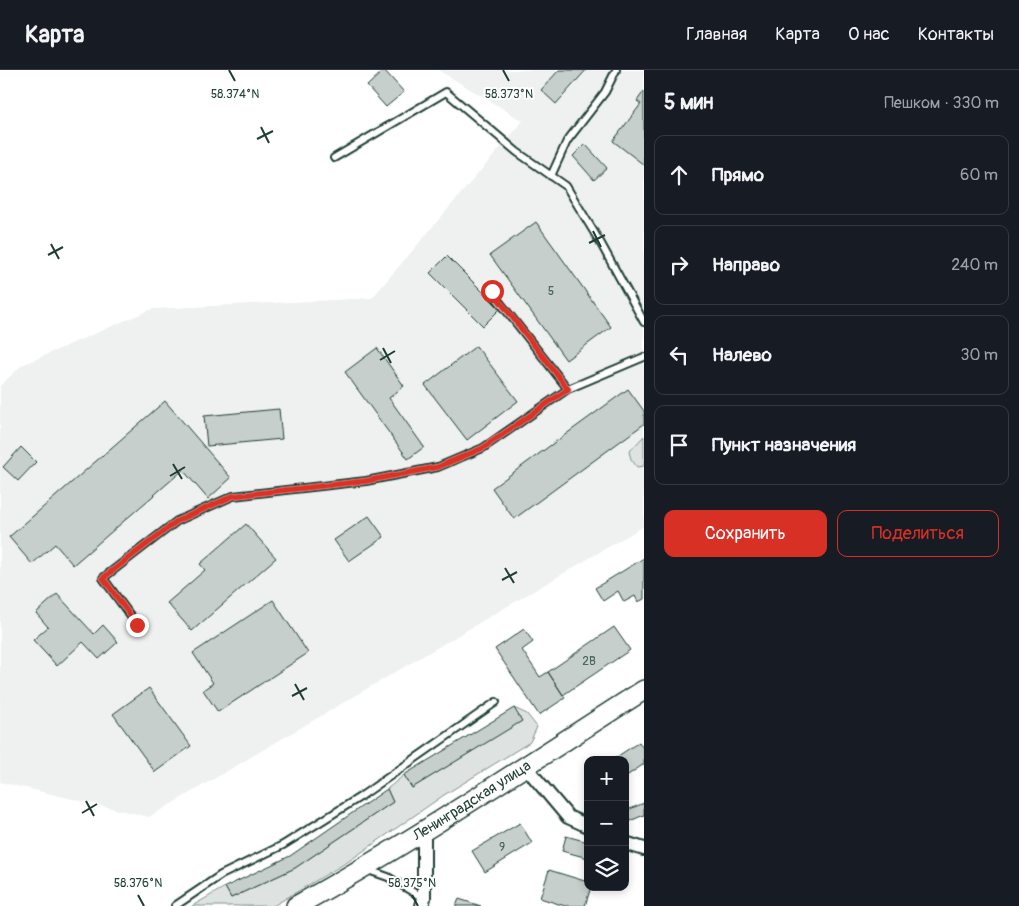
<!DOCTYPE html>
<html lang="ru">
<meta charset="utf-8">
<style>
body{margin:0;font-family:Pangolin,sans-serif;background:#20242c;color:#f1f3f6}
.controls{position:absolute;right:15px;bottom:15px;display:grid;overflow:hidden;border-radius:10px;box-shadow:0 2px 8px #0003}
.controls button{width:45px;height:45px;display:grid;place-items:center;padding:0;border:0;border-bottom:1px solid #363941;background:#171b24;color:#f1f3f6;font:25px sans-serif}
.stop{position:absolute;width:15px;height:15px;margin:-11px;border:4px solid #d93025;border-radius:50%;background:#fff}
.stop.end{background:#d93025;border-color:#fff;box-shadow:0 1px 5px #0008}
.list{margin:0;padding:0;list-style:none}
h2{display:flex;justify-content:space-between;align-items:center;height:65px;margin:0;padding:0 20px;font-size:21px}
h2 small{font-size:16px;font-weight:400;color:#9ea1a6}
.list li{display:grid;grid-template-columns:32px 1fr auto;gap:15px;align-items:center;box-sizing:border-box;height:80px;margin:0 10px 10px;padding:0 10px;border:1px solid #363941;border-radius:10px}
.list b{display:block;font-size:19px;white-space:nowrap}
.list em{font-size:16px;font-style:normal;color:#9ea1a6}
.actions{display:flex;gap:10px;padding:15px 20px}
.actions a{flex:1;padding:11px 0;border:1px solid #d93025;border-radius:10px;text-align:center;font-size:18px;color:#d93025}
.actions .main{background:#d93025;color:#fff}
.icon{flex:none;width:28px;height:28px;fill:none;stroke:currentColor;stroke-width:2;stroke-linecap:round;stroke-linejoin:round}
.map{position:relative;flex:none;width:644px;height:836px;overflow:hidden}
header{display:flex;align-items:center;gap:30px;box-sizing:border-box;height:70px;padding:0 25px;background:#171b24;border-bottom:1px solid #363941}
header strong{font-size:24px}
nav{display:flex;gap:28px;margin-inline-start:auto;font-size:18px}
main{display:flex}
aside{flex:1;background:#171b24}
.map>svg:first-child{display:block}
</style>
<header>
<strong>Карта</strong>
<nav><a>Главная</a><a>Карта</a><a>О нас</a><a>Контакты</a></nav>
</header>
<main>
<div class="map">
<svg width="644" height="836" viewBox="0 0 644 836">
<rect width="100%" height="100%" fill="#fff"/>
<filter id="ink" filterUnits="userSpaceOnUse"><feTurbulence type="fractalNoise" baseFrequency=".02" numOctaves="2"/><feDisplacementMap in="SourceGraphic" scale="10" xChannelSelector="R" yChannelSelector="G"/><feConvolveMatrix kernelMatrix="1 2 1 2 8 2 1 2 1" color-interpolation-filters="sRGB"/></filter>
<g filter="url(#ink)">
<!-- built -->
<path fill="#eef1f0" d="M438,0H644V456L149,747L0,712V316L22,295L152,239L372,228L523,51Z"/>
<!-- green -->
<path fill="#dee3e2" stroke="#7e908b" d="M644,366V396L637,397L631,389L629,382Z
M514,638L527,644L537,657L530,672L444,725L349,791L273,836H192L225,817L231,828L295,798L393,732L387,719L404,705L412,718L521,651Z"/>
<!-- building -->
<path fill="#c7cfcc" stroke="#1f3d34" d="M384,0L404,22L386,37L367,16Z
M559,0H586L556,34L541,20Z
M644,21V95L613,71L641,34L637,31Z
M585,74L607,98L594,110L573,86Z
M536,152L611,257L566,290L490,185Z
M447,186L500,239L483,256L430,203Z
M476,276L518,331L467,370L425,315Z
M377,278L404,316L389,328L424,377L408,389L345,302Z
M628,319L644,341V354L514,449L492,418Z
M165,331L231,408L208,429L183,400L73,495L55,474L32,494L9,467Z
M279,339L282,369L207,376L204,346Z
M21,377L36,392L18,411L3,397Z
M369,446L384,467L349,491L334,470Z
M246,454L276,488L192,561L167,533L205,500L200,494Z
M644,488V529L638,532L635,526L624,532L618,521L603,531L595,518Z
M57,524L94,564L103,555L118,572L99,589L83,572L57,596L33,570L48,557L36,543Z
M273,530L308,583L218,642L203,620L213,613L193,583Z
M614,557L630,580L563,625L548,602Z
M524,559L533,572L522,580L540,607L548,602L565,628L539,645L495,579Z
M149,618L191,676L155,702L113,644Z
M514,638L522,651L412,718L404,705Z
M639,672L644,680V694L625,707V690H612Z
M387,719L393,732L295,798L231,828L225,817L290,786Z
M644,733V745L625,753V741Z
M520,753L532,773L485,802L472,781Z
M566,766L588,772V788L562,781Z
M549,800L588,812V817H591L585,836H565L540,828Z
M459,829L481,836H456Z"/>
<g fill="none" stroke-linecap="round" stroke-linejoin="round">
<defs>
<path id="service" d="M334,88L446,22L517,82L566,116L600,172L644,252
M551,106L567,71L605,22L616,0
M491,221L568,319L644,287
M137,555L103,508L177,451L233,426L366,411L438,397L483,378L568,319
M368,800L388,807L423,828
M175,836L221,805L283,775L360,727L496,632"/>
<path id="minor" d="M525,696L568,747L588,756
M625,773L644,779
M422,836L424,828V762"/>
<g id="primary">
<path id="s1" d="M296,836C416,770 529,693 644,620"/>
</g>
</defs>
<!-- service casing -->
<use href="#service" stroke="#1f3d34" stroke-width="10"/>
<!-- minor casing -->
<use href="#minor" stroke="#1f3d34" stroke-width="16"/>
<!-- primary casing -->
<use href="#primary" stroke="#1f3d34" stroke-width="22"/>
<!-- service -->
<use href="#service" stroke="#fff" stroke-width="6"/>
<!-- minor -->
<use href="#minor" stroke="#fff" stroke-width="12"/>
<!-- primary -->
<use href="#primary" stroke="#fff" stroke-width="19"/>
</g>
</g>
<g fill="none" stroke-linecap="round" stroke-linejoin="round" filter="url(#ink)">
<!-- route -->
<path stroke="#d93025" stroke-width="6" d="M137,555L103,508L177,451L233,426L366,411L438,397L483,378L568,319L492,221"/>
</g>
<!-- ticks -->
<path fill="none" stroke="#1f3d34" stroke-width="2" d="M229,0L235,11M503,0L509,11M261,57L269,73M257,69L273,61M593,161L601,177M589,173L605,165M51,174L59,189M48,185L63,177M383,278L391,293M380,290L395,281M173,394L182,409M170,406L185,397M505,498L514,513M502,510L517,502M295,614L304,630M292,626L307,618M86,731L94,746M82,743L97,734M138,825L144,836M412,825L418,836"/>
<g text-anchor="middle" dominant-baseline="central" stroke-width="4" stroke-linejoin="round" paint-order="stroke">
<!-- number labels -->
<g font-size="12" fill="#49625a">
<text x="551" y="221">5</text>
<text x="589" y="591">2В</text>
<text x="502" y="777">9</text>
</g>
<!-- street labels -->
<g font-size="15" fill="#1f3d34" stroke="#fff">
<text stroke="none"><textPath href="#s1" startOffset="205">Ленинградская улица</textPath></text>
</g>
</g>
<g font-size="12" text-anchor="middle" fill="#1f3d34" stroke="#fff" stroke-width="4" stroke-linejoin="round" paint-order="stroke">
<text x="235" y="28">58.374°N</text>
<text x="509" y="28">58.373°N</text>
<text x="138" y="817">58.376°N</text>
<text x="412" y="817">58.375°N</text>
</g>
</svg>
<div class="controls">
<button>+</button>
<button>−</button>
<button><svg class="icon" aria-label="layers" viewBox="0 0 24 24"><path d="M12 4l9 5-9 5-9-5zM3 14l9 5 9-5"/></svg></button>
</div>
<div class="stop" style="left:492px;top:221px"></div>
<div class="stop end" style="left:137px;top:555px"></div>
</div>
<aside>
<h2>5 мин<small>Пешком · 330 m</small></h2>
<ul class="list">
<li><svg class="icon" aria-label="ahead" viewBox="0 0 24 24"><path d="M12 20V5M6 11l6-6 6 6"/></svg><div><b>Прямо</b></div><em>60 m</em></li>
<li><svg class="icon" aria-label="right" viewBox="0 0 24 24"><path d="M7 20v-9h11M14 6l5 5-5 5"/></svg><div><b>Направо</b></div><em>240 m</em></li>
<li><svg class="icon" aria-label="left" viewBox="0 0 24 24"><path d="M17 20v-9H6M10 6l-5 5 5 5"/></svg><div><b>Налево</b></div><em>30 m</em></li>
<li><svg class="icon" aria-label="arrive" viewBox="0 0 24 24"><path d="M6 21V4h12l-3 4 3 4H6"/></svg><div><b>Пункт назначения</b></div></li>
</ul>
<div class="actions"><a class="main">Сохранить</a><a>Поделиться</a></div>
</aside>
</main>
